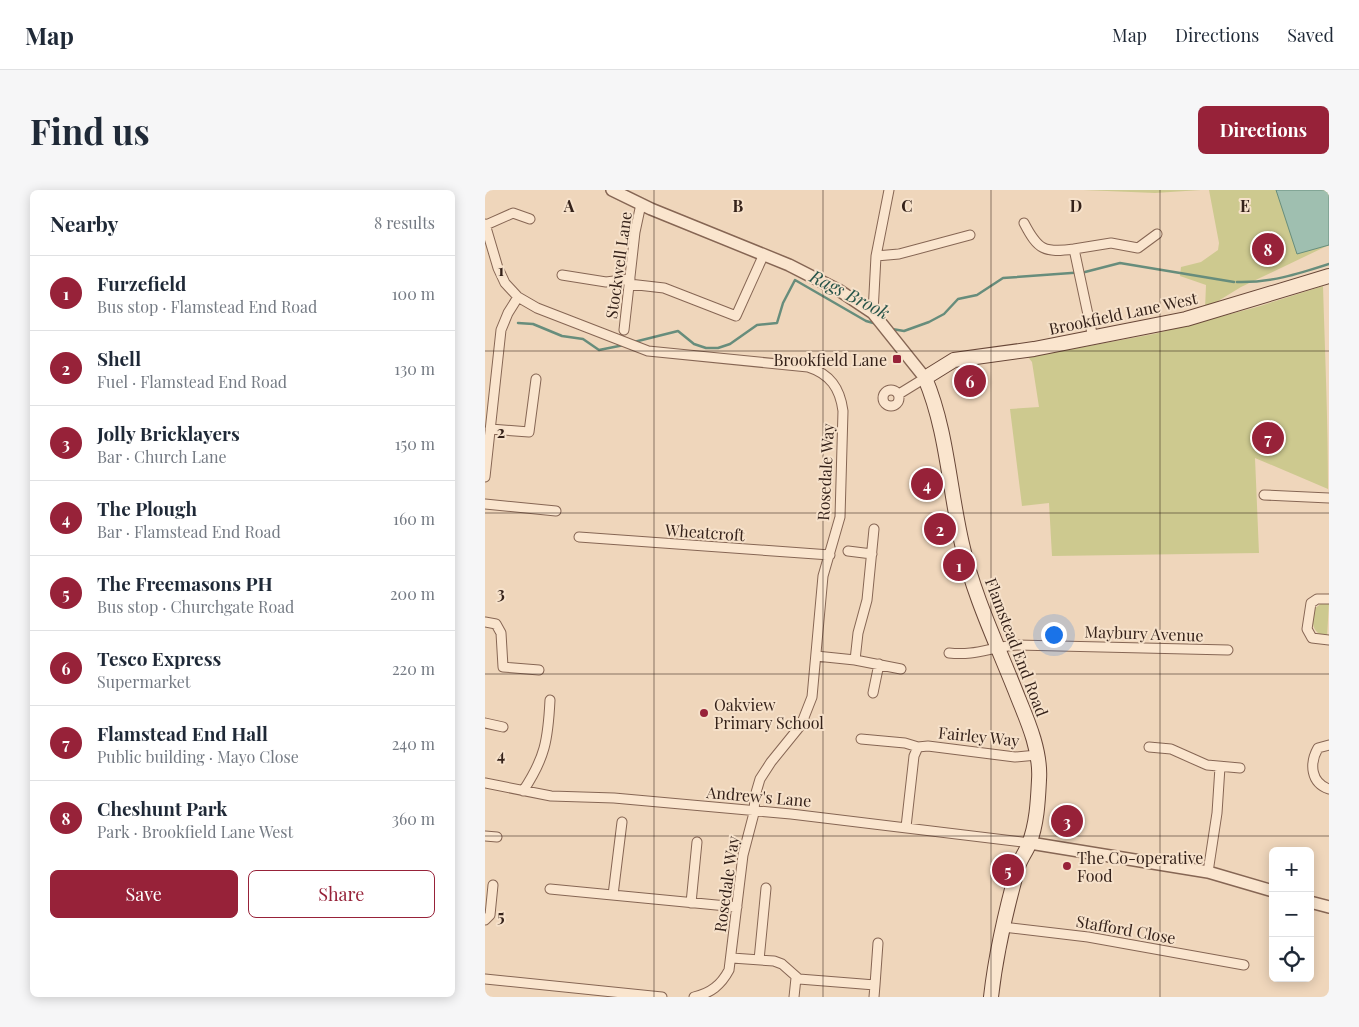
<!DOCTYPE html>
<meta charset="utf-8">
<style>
body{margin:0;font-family:"Playfair Display",serif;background:#f6f6f7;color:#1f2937}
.controls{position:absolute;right:15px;bottom:15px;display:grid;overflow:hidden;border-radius:8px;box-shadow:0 2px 12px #0003}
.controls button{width:45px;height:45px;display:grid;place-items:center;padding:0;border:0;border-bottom:1px solid #e0e1e3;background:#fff;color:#1f2937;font:25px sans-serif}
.you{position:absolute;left:568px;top:444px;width:18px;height:18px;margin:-12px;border:4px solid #fff;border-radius:50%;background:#1a73e8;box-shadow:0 0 0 8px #1a73e833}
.badge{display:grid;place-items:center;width:32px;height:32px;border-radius:50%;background:#972239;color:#fff;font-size:16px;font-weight:700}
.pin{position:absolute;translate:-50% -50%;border:2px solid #fff;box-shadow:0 1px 5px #0006}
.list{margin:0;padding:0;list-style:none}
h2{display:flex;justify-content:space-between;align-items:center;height:65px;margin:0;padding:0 20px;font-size:21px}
h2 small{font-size:16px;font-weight:400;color:#747a83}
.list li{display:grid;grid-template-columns:32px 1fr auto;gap:15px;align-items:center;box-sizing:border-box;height:75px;padding:0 20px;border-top:1px solid #e0e1e3}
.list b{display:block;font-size:19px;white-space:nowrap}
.list p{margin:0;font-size:16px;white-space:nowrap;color:#747a83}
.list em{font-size:16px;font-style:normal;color:#747a83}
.actions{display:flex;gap:10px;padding:15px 20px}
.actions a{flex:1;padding:11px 0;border:1px solid #972239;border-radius:8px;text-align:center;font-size:18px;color:#972239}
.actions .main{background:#972239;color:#fff}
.icon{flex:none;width:28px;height:28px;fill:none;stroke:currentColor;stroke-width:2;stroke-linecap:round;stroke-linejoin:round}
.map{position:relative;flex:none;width:844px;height:807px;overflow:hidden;border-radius:8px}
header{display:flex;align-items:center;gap:30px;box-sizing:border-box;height:70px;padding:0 25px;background:#fff;border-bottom:1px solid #e0e1e3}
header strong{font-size:24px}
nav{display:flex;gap:28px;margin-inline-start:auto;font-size:18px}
.intro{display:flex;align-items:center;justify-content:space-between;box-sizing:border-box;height:120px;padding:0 30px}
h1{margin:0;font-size:35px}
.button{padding:12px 22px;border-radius:8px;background:#972239;color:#fff;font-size:18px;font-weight:700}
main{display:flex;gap:30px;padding:0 30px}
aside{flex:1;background:#fff;border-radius:8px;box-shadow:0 2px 12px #0003}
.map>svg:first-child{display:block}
</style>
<header>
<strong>Map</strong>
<nav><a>Map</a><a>Directions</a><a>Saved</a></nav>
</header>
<div class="intro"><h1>Find us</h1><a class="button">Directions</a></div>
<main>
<aside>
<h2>Nearby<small>8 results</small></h2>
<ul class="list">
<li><span class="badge">1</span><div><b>Furzefield</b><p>Bus stop · Flamstead End Road</p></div><em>100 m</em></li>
<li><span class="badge">2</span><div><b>Shell</b><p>Fuel · Flamstead End Road</p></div><em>130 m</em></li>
<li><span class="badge">3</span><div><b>Jolly Bricklayers</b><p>Bar · Church Lane</p></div><em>150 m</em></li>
<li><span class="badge">4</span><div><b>The Plough</b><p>Bar · Flamstead End Road</p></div><em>160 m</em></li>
<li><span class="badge">5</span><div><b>The Freemasons PH</b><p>Bus stop · Churchgate Road</p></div><em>200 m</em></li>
<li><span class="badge">6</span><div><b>Tesco Express</b><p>Supermarket</p></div><em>220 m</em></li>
<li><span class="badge">7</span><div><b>Flamstead End Hall</b><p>Public building · Mayo Close</p></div><em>240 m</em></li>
<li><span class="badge">8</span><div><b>Cheshunt Park</b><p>Park · Brookfield Lane West</p></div><em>360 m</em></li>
</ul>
<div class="actions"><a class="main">Save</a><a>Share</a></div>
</aside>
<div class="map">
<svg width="844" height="807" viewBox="0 0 844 807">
<rect width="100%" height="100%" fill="#efd6bb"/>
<!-- green -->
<path fill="#cdc98f" d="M598,0H716L670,3Z
M724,0H844V55L756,97L720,119L721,95L695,86L696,77L716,72L733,60L734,53Z
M838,96C840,164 843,231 843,299L770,268L774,363L567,366L564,313L537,316L525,219L554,217L547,172L543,167L669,144L772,117Z
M838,412H844L842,448C827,442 827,435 828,420Z"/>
<!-- water -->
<path fill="#9fbfb0" stroke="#678d7c" d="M791,0H844V55L812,64Z"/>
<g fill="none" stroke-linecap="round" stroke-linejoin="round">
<!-- stream -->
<path stroke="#678d7c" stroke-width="2.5" d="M752,92C785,93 813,84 844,74
M33,133L48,134L77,146L98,149L114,160L139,155
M407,139L419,141L444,132L459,124L473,109L492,105L518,88L600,82L635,73L749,92
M149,152L193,141L209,154L221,158H233L245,154L272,135L292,133L298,113L310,90L381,131L392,134"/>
<defs>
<path id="minor" d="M539,33C553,60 559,63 589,59L608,148
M0,34L13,78L20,93L33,107L52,118L163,161L323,177C345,184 355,198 358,221L355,327L338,386L327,507L316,535L286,572L275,589L270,606L269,623L258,665L244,780C236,795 226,803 209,807
M1,35L28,23L45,29
M589,59L626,53L653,58L672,44
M391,66L414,64L485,45
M77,85L121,92L145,89
M144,94L179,98L251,126L279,64
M388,123L391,66L404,0
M139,140L150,42L156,14
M398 208a8 8 0 1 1 16 0a8 8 0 1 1-16 0Z
M414,204L440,188
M5,239L44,242L51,189
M0,287L16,140L23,123L33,107
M779,305L844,308
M0,314L71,321
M94,347L345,365
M363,361L387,364
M844,409H832L826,413L822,439L827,448L844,450
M0,432L11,434L16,443L18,477L54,480
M464,463C491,466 505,457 532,455L743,460
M331,466L370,470L416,479
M370,470L373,443L382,410L389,339
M388,503L394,474
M0,533L18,537
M376,549L420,553L433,557L443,556L530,567L552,565
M844,555L833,558C824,574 826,593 844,599
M664,557L686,559L722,575L755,578
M0,593L66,606L129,608L306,624L545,653
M38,601C60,568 63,550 65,510
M421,637L429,566L433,557
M0,646L12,647
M723,682L732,623L735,577
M65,699L252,717
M128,705L137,632
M206,713L212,652
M0,730L5,725L8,695
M518,737L603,747L759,775
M247,768L289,771L297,774L314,789L390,795L389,807
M274,770L281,698
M0,789L177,807
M390,795L393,753
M309,807L311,788"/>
<path id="tertiary" d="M127,0L166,19L304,75L355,101L388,123L440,188
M545,653L723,682L788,701
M825,712L844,717"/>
<path id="secondary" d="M506,807C511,763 521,720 533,677C535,669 541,662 544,654C552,634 553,610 554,590C556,563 544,534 534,510C514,458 489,408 477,354C464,298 462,240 440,188L469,170L549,159L701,129L844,86"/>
</defs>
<!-- minor casing -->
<use href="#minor" stroke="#866654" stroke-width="11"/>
<!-- tertiary casing -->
<use href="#tertiary" stroke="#866654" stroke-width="14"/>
<!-- secondary casing -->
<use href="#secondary" stroke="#684738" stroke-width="16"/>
<!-- minor -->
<use href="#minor" stroke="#fae5ce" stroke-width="9"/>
<!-- tertiary -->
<use href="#tertiary" stroke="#fae5ce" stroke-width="11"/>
<!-- secondary -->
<use href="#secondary" stroke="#fae5ce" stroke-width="14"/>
</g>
<!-- grid -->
<path fill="none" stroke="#35221a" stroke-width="1" stroke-opacity="0.55" d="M169,0V807M338,0V807M506,0V807M675,0V807M0,161H844M0,323H844M0,484H844M0,646H844"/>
<!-- markers -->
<g fill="#972239" stroke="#f6e1ca" stroke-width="2">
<rect x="407" y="164" width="10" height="10" rx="2.5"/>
<circle cx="219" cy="523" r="5"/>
<circle cx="582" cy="676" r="5"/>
</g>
<g text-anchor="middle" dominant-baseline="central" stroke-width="4" stroke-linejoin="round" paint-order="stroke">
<!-- street labels -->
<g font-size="16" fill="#35221a" stroke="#f6e1ca">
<text transform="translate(133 75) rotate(-82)">Stockwell Lane</text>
<text transform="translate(638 123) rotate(-12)">Brookfield Lane West</text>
<text transform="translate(340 282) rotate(-87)">Rosedale Way</text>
<text transform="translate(220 342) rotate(4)">Wheatcroft</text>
<text transform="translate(659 443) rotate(2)">Maybury Avenue</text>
<text transform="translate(532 457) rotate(69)">Flamstead End Road</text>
<text transform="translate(494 546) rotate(6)">Fairley Way</text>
<text transform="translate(274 606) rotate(5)">Andrew's Lane</text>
<text transform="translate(241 694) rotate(-82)">Rosedale Way</text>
<text transform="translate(641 739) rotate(10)">Stafford Close</text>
</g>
<!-- poi labels -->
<g font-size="16" fill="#35221a" stroke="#f6e1ca" text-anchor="start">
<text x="402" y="169" text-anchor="end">Brookfield Lane</text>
<text x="229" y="514">Oakview<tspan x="229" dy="18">Primary School</tspan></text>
<text x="592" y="667">The Co-operative<tspan x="592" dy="18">Food</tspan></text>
</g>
<!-- water labels -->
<g font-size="18" font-style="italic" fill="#28554a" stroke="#f6e1ca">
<text transform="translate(365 104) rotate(27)">Rags Brook</text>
</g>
</g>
<g font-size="16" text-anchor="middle" font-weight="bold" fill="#35221a" stroke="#f6e1ca" stroke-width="4" stroke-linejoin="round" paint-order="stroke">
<text x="84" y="22">A</text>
<text x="253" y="22">B</text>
<text x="422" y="22">C</text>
<text x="591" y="22">D</text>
<text x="760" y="22">E</text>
<text x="16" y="86">1</text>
<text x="16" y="248">2</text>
<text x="16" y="409">3</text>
<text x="16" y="571">4</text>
<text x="16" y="732">5</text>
</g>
</svg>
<div class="controls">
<button>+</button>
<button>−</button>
<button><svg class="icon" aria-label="locate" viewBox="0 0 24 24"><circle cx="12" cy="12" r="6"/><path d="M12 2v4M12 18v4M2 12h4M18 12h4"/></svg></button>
</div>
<div class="you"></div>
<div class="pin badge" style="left:474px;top:375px">1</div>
<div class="pin badge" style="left:455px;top:339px">2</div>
<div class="pin badge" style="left:582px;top:631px">3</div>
<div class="pin badge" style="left:442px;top:294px">4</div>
<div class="pin badge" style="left:523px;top:680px">5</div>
<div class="pin badge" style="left:485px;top:191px">6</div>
<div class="pin badge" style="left:783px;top:248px">7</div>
<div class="pin badge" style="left:783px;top:59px">8</div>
</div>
</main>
